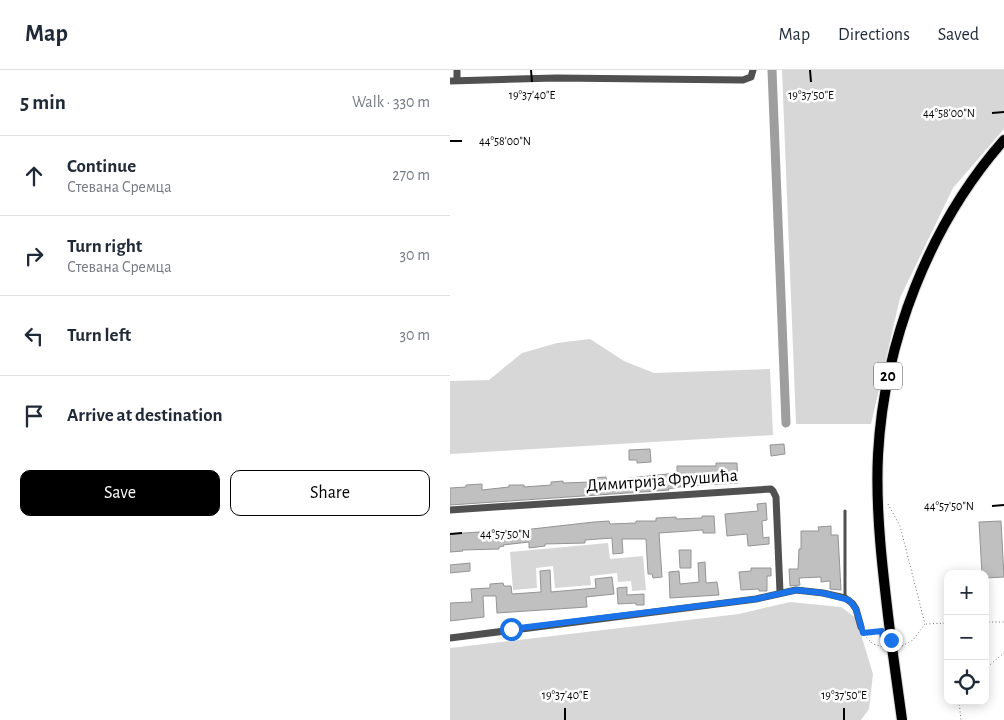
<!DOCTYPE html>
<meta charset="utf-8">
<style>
body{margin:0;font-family:"Alegreya Sans",sans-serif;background:#f6f6f7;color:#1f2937}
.controls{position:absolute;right:15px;bottom:15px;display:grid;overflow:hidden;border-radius:10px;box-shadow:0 2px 12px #0003}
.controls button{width:45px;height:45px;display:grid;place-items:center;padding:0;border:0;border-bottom:1px solid #e0e1e3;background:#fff;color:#1f2937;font:25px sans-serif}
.stop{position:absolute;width:15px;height:15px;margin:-11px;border:4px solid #1a73e8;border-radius:50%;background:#fff}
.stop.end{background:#1a73e8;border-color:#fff;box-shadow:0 1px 5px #0008}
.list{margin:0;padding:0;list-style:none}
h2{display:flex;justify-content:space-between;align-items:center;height:65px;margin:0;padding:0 20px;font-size:21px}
h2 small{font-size:16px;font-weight:400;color:#747a83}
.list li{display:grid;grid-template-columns:32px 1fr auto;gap:15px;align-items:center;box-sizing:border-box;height:80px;padding:0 20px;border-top:1px solid #e0e1e3}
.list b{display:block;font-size:19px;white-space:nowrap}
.list p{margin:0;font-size:16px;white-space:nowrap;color:#747a83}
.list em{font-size:16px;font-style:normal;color:#747a83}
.actions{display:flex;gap:10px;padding:15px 20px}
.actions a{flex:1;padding:11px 0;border:1px solid #000;border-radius:10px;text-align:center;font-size:18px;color:#000}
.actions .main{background:#000;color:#fff}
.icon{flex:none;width:28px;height:28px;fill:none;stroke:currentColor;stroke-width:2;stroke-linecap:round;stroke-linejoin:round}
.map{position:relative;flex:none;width:554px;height:650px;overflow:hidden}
header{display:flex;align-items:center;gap:30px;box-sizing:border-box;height:70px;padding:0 25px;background:#fff;border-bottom:1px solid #e0e1e3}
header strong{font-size:24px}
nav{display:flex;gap:28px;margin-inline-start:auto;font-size:18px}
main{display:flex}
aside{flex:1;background:#fff}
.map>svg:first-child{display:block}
</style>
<header>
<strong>Map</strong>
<nav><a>Map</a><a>Directions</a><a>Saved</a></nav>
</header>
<main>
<aside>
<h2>5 min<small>Walk · 330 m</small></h2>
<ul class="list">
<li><svg class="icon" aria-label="ahead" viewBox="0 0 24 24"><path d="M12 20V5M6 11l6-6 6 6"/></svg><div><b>Continue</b><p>Стевана Сремца</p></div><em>270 m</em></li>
<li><svg class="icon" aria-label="right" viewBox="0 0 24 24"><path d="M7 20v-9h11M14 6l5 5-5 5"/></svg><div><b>Turn right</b><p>Стевана Сремца</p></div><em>30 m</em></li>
<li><svg class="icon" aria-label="left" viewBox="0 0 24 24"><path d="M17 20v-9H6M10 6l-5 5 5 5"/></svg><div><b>Turn left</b></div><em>30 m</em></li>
<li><svg class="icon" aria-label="arrive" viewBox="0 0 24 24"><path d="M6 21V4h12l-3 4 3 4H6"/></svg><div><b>Arrive at destination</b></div></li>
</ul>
<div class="actions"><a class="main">Save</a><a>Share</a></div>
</aside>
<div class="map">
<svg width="554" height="650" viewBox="0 0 554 650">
<rect width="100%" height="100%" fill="#fff"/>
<!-- green -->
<path fill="#d7d7d7" d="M332,0H554V59L503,118L450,228L421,354H346Z
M140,269L174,291L204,303L320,299L323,365L0,384V311L39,310L72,283L107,273Z
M158,473L160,489L193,486L196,520L182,521L181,511L168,512L167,503L140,506L141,515L105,518L103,496L86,498L87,518L63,520L60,482Z
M340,532L391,537L406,548L423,604L419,639L411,650H0V578L289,544Z"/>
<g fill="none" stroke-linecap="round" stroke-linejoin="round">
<!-- canal -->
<path stroke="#9e9e9e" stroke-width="9" d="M322,0L336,353"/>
</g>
<!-- building -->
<path fill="#c0c0c0" stroke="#949494" d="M334,374L335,384L321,386L320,375Z
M200,379L201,392L187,393V390H179V380Z
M266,393H287L288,413L235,416L218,419L219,420L192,422L0,435V418L16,417V415L32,414V420L59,417V415H74V417L101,415V412L113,411V413L141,412V408L156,407L157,412L181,411L180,408L227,403V396H266Z
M316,433L317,450L312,451L313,468L319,467V474L298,476L297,464L277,466L275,444L308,441L307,434Z
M252,446H264L265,463H253V460L209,463L212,507L203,508L202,504H198L196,469H172L173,483L163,484L162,468L135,470V473L95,474V476L79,478V472L53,475L54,476L49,477V479L12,480L13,481L0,482V464L73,459V460L144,452L159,451L160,454L186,453V451H206V448L226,447V449L252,448Z
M551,451L554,507L535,508V504H532L529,452Z
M381,456V465H388L391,520L380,519V511L371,512V507L349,508L350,515L340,516L339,499H348L349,479H351V461H369L368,457Z
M229,480H241V498H230Z
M255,492L256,513L267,512L269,525L220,528L219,502L229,501L230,514L249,512L248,493Z
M20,493V501L0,503V495Z
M301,498H321V506H317V521H309V519L291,520L289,502L301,501Z
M100,500L101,522L146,518L145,509L162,507L164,524L136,527L137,537L47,543L46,526H33L34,547L0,551V533L22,532L21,519L40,518V514L53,513L54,516H61L62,524L91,522L90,501Z
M177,517V525L194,524V535H186V533L168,534L167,518Z"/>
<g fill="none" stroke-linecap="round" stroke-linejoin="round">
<defs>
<path id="primary" d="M441,570C434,512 425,444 428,385C434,272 479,155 554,70"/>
</defs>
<!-- primary casing -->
<use href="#primary" stroke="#dbdbdb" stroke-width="12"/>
<!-- path -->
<path stroke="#727272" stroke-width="1" stroke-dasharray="1 2.5" stroke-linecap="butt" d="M438,434L450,456L475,554L463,570L452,576
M535,552H554
M476,554L498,553
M416,563L430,562
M414,565L423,574L433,577
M535,599L554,583
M509,631L511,650"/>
<!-- service -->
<path stroke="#505050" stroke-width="3" d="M395,527V441"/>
<!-- minor -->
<path stroke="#505050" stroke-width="7" d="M7,0V11
M0,11L106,8L293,10L301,7L303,0
M0,440L321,419L323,421L326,427L330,522
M0,568L306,529L346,520L373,523L395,528L402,533L406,539L411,557"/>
<!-- primary -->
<use href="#primary" stroke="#000" stroke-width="10"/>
<defs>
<path id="primary-bridge" d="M441,570L452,650"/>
</defs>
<!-- primary-bridge casing -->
<use href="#primary-bridge" stroke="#dbdbdb" stroke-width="12" stroke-linecap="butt"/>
<!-- primary-bridge -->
<use href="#primary-bridge" stroke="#000" stroke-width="10"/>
</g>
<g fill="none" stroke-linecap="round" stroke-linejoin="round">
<!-- route -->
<path stroke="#1a73e8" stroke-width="6" d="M61,559L306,529L346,520L373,523L399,530L406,539L413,563L432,561L433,570H441"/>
</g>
<!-- ticks -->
<path fill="none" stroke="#000" stroke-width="2" d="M81,0L82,12M360,0L361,12M542,43L554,42M0,71H12M542,436L554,435M0,464L12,463M115,638V650M394,638V650"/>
<g text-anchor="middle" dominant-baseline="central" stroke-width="5" stroke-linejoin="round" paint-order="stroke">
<!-- shield labels -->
<rect fill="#fff" stroke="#4c4c4c" stroke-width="1" x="424" y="292.5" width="28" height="27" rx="4"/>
<g font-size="16" font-weight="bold" fill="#000">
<text x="438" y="306">20</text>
</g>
<!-- street labels -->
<g font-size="18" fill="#000" stroke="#fff">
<text transform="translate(212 411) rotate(-4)">Димитрија Фрушића</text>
</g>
</g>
<g font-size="12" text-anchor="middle" fill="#000" stroke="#fff" stroke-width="5" stroke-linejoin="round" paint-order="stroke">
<text x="82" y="29">19°37'40"E</text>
<text x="361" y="29">19°37'50"E</text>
<text x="499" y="47">44°58'00"N</text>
<text x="55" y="75">44°58'00"N</text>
<text x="499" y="440">44°57'50"N</text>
<text x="55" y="468">44°57'50"N</text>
<text x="115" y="629">19°37'40"E</text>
<text x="394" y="629">19°37'50"E</text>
</g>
</svg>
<div class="controls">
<button>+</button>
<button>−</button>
<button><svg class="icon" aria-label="locate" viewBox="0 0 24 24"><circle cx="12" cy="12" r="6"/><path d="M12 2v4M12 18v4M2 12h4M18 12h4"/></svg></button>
</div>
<div class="stop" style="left:61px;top:559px"></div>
<div class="stop end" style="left:441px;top:570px"></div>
</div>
</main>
